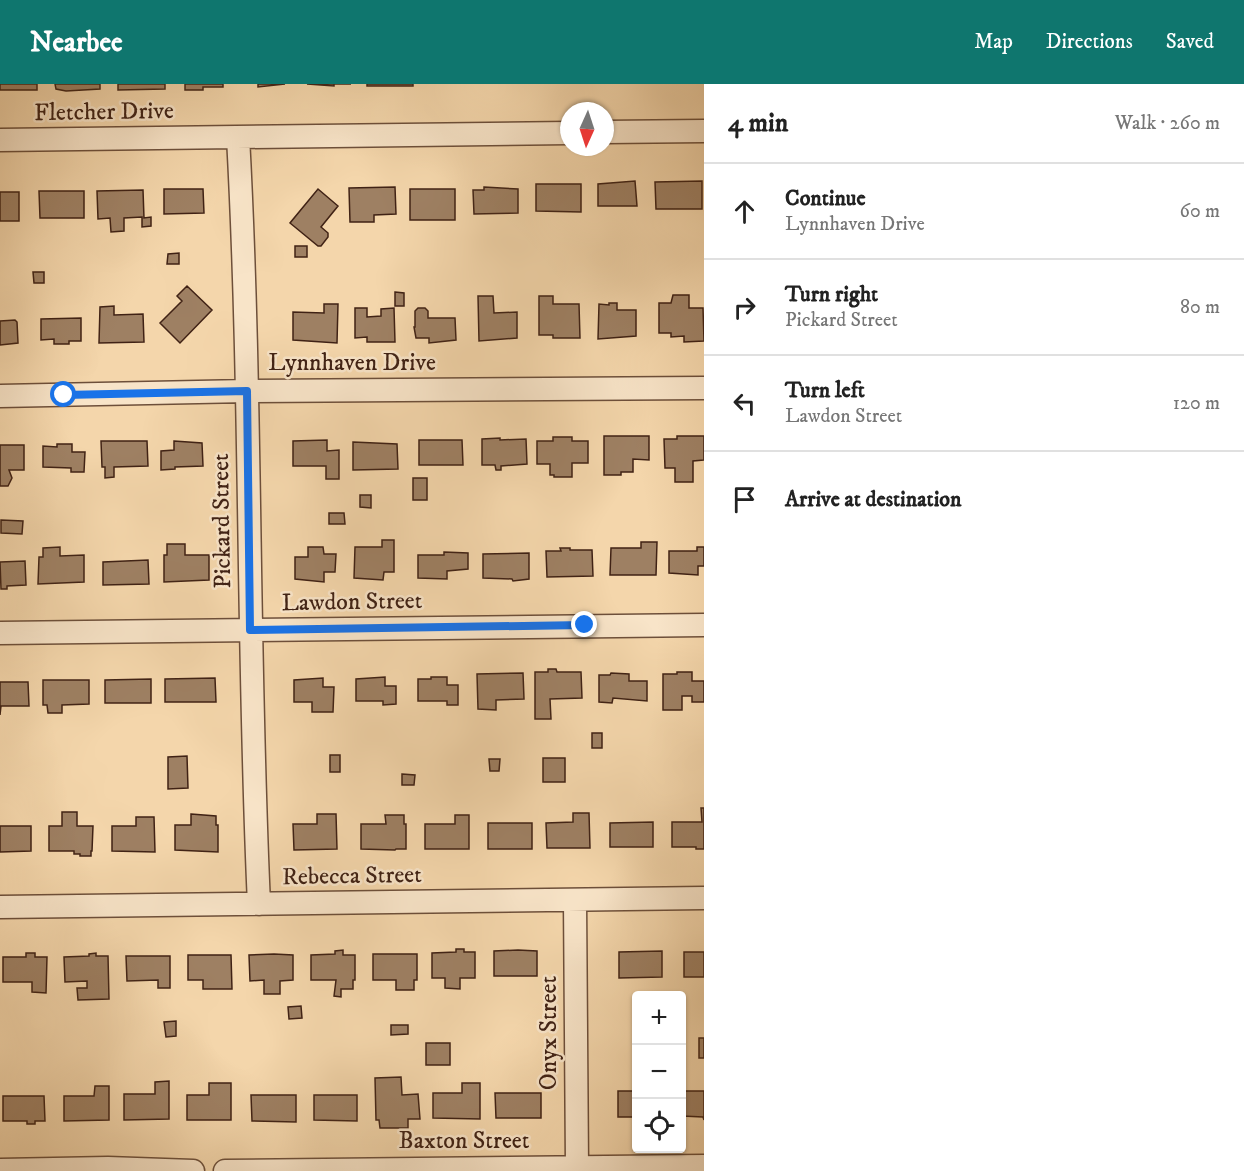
<!DOCTYPE html>
<meta charset="utf-8">
<style>
body{margin:0;font-family:"IM FELL DW Pica",serif;background:#f2f2f2;color:#222}
.controls{position:absolute;right:18px;bottom:18px;display:grid;overflow:hidden;border-radius:6px;box-shadow:0 2px 4px #0004}
.controls button{width:54px;height:54px;display:grid;place-items:center;padding:0;border:0;border-bottom:2px solid #e0e0e0;background:#fff;color:#222;font:30px sans-serif}
.compass{position:absolute;left:560px;top:18px;width:54px;height:54px;border-radius:50%;background:#fff;box-shadow:0 2px 4px #0004;rotate:183deg}
.stop{position:absolute;width:18px;height:18px;margin:-14px;border:4px solid #1a73e8;border-radius:50%;background:#fff}
.stop.end{background:#1a73e8;border-color:#fff;box-shadow:0 2px 6px #0008}
.list{margin:0;padding:0;list-style:none}
h2{display:flex;justify-content:space-between;align-items:center;height:78px;margin:0;padding:0 24px;font-size:26px}
h2 small{font-size:20px;font-weight:400;color:#767676}
.list li{display:grid;grid-template-columns:39px 1fr auto;gap:18px;align-items:center;box-sizing:border-box;height:96px;padding:0 24px;border-top:2px solid #e0e0e0}
.list b{display:block;font-size:22px;white-space:nowrap}
.list p{margin:0;font-size:20px;white-space:nowrap;color:#767676}
.list em{font-size:20px;font-style:normal;color:#767676}
.icon{flex:none;width:33px;height:33px;fill:none;stroke:currentColor;stroke-width:2;stroke-linecap:round;stroke-linejoin:round}
.map{position:relative;flex:none;width:704px;height:1087px;overflow:hidden}
header{display:flex;align-items:center;gap:36px;box-sizing:border-box;height:84px;padding:0 30px;background:#0f766e;color:#fff}
header strong{font-size:28px}
nav{display:flex;gap:33px;margin-inline-start:auto;font-size:21px}
main{display:flex}
aside{flex:1;background:#fff}
.map>svg:first-child{display:block}
</style>
<header>
<strong>Nearbee</strong>
<nav><a>Map</a><a>Directions</a><a>Saved</a></nav>
</header>
<main>
<div class="map">
<svg width="704" height="1087" viewBox="0 0 704 1087">
<rect width="100%" height="100%" fill="#f4d6ab"/>
<filter id="stains"><feTurbulence type="fractalNoise" baseFrequency=".00333" numOctaves="4"/><feColorMatrix values="0 0 0 0 .2 0 0 0 0 .09 0 0 0 0 .02 0 0 0 .5 -.17"/></filter>
<radialGradient id="worn" r=".72"><stop offset=".6" stop-color="#630" stop-opacity="0"/><stop offset="1" stop-color="#630" stop-opacity=".3"/></radialGradient>
<!-- building -->
<path fill="#9e8063" stroke="#402215" stroke-width="1.5" d="M0,0H37V6H0Z
M55,0H100V5L66,7L56,5Z
M118,0H165V5L118,6Z
M185,0H223V3H203V6H185Z
M258,0H285L258,3Z
M307,0H351H334V2Z
M367,0H413V2H367Z
M635,97L637,122H598V100Z
M702,97V125H656L655,98Z
M536,100H581V128L536,127Z
M395,103L396,130L374,131V138H350L349,104Z
M484,103L518,105V129L474,130L473,106H484Z
M164,105H203L204,129L164,130Z
M318,105L338,122L321,143L328,149V153L321,162H318L290,139Z
M410,105H455V136H410Z
M143,106L144,134L151,133V142L142,143V133L124,134V147L111,148L110,134L98,135L97,107Z
M39,107H84V134H40Z
M0,108H19V137H0Z
M295,162H307V173H295Z
M179,169V180H167L168,170Z
M33,188H44V199H34Z
M187,202L212,226L180,259L160,239L182,217L177,212Z
M395,208L404,209V222H395Z
M673,211H689V224H703L704,257L684,258V252L671,253V249H659V219H671Z
M478,212H493L494,229L517,228V254L479,257Z
M539,212H553V220H579L580,254H553V251H539Z
M609,219H617V226H636V252L598,255L599,220L609,221Z
M324,220H338L337,259L293,256V228L324,229Z
M114,222V231L143,230L144,258L99,259L100,223Z
M355,224H367V233L381,232V225L394,224L395,258H367V253L355,254Z
M418,224H425L428,227V234H455L456,256L429,259V254H416L414,243H415V227Z
M81,234V257H69V260H54V255L41,256V235Z
M15,236L17,238L18,259L0,261V237Z
M604,352H649V376L633,375V388H621V391H604Z
M677,352H704V376L693,377V398H675V384H665L664,355H677Z
M553,353H572V357H588V379H572V393H554V391H550V380H537V357H553Z
M500,354V356L526,355L527,380L501,382V386H496L495,381H482V355Z
M327,356V367L339,366V395H326V382H293V357Z
M419,356H462L463,381H419Z
M101,357H147L148,382L114,383V393L105,394V383H102Z
M174,357L202,359L203,382L175,383V385L161,386V367L174,366Z
M353,358L397,360L398,385L353,386Z
M57,360H72V368H85L84,388H71V384L43,383V362L57,363Z
M0,361H24V386H9L12,394L8,402H0Z
M413,394H427V416H413Z
M360,411H371V424L360,423Z
M329,429H344L345,440H329Z
M1,436L23,437L22,450L1,449Z
M382,456H394V488H384L383,496L354,494L355,463H382Z
M641,458H657L656,491H610L611,464H641Z
M167,460H185V471H209V496L164,498V471H167Z
M60,463V472L84,471V498L38,500L39,473H43V464Z
M308,463H323L324,470H336L335,488H324V498L295,495V473H308Z
M697,463H704V482H698V491L669,489V467H697Z
M560,464H570V466H592L593,492L547,493L546,467H561Z
M444,468L468,469V485L447,487V495L418,494V471H444Z
M529,469V495L513,497L512,495L483,494V470Z
M148,476L149,500L103,501V478Z
M25,477L26,501L7,502V505H1L0,478Z
M548,585H556L557,588H581L582,614L550,615L551,635H535V588H548Z
M677,588H692V597H704V618H692V612H682V626H663V590H677Z
M523,589L524,615L496,616V626L478,625L477,590Z
M611,589L629,590V597H647V617L613,614L612,619L599,618V591H610Z
M385,593V602H396V620L383,621V617H356V595Z
M431,593H447V601H458V621H447V617H418V595H431Z
M215,594L216,618H165V595Z
M323,594V603H334L333,628H312V618H294V596Z
M151,595V619H105V596Z
M43,596H89V620L62,621V629H48L47,621H43Z
M0,598H28L29,622H1L0,631Z
M592,649H602V664H592Z
M330,671H340V688H330Z
M187,672L188,704L168,705V673Z
M543,674H565V698H543Z
M489,675H500L499,687H490Z
M402,690L415,691L414,701H402Z
M701,724H704V765H696V763H672V738H702Z
M62,728H77V742H93L92,767H91V772H80V770H74V767H49V742H62Z
M573,729H589L590,764H547L546,739L573,738Z
M191,730L216,732V741H218V768L175,766V741H191Z
M317,730H336L337,765L294,766L293,740H317Z
M385,731H404V740H406V765H396L395,766L361,765V740H386Z
M455,731H469V765H425V740H455Z
M136,733H154L155,768L112,767V742H136Z
M653,738V763H610V739Z
M488,739H532V765H488Z
M0,742H31V767L0,768Z
M456,865H464V868H475V894H460V905L445,904V894H432V869L456,868Z
M343,866V871H355V896H353V905H341V913L334,912L336,896H311V871L335,870V867Z
M518,866L537,867V892H494V867Z
M662,867V893L619,894V868Z
M684,868H704V893H684Z
M26,869H35V873H47L46,909L32,908V898H3V873H26Z
M96,869V872H108L109,915L78,916L77,904H87V897L65,898L64,873L89,872V870Z
M274,870L293,871V896L280,897V910H264V896L250,897L249,871Z
M373,870H417V896H414V906H396V896H373Z
M188,871H231L232,905H203V896H188Z
M126,872H170V904H158V896L127,897Z
M301,922L302,934L289,935L288,923Z
M176,937V952L166,953L164,938Z
M391,941H408V950L391,951Z
M699,954H704V974H699Z
M426,959H450V981H426Z
M401,993L402,1011L418,1010L420,1035H408V1044H380L379,1036H376L375,994Z
M169,997V1035L124,1036V1010H155V998Z
M209,999H231V1036H187V1011H209Z
M462,999H480V1035L433,1034V1009H462Z
M95,1002H109V1036L64,1037V1012H94Z
M618,1007H636V1033H618Z
M682,1007H704V1036L703,1033L682,1032Z
M495,1009H541V1034H496Z
M251,1011H296V1038L252,1037Z
M314,1011H357V1037L314,1036Z
M3,1012H44L45,1037H35V1040H27V1037H3Z"/>
<g fill="none" stroke-linecap="round" stroke-linejoin="round">
<defs>
<path id="minor" d="M605,48L704,47
M238,53C252,309 247,564 259,820
M0,56L569,49
M0,312L247,307L704,304
M0,549L704,541
M575,816L577,1083
M0,823L704,814
M0,1086L108,1084L193,1087
M225,1087L704,1082"/>
</defs>
<!-- minor casing -->
<use href="#minor" stroke="#6d4f3a" stroke-width="25"/>
<!-- minor -->
<use href="#minor" stroke="#f8e4c8" stroke-width="22"/>
</g>
<g fill="none" stroke-linecap="round" stroke-linejoin="round">
<!-- route -->
<path stroke="#1a73e8" stroke-width="8" d="M64,311L247,307L250,546L585,541"/>
</g>
<g text-anchor="middle" dominant-baseline="central" stroke-width="5" stroke-linejoin="round" paint-order="stroke">
<!-- street labels -->
<g font-size="24" fill="#402215" stroke="#f8e4c8">
<text transform="translate(104 28) rotate(-1)">Fletcher Drive</text>
<text x="352" y="279">Lynnhaven Drive</text>
<text transform="translate(222 437) rotate(-91)">Pickard Street</text>
<text transform="translate(352 518) rotate(-1)">Lawdon Street</text>
<text transform="translate(352 792) rotate(-1)">Rebecca Street</text>
<text transform="translate(549 949) rotate(-90)">Onyx Street</text>
<text x="464" y="1057">Baxton Street</text>
</g>
</g>
<rect width="100%" height="100%" filter="url(#stains)"/>
<rect width="100%" height="100%" fill="url(#worn)"/>
</svg>
<div class="controls">
<button>+</button>
<button>−</button>
<button><svg class="icon" aria-label="locate" viewBox="0 0 24 24"><circle cx="12" cy="12" r="6"/><path d="M12 2v4M12 18v4M2 12h4M18 12h4"/></svg></button>
</div>
<svg class="compass" viewBox="-18 -18 36 36"><path d="M0-13l5 13h-10z" fill="#e53935"/><path d="M0 13l5-13h-10z" fill="#767676"/></svg>
<div class="stop" style="left:64px;top:311px"></div>
<div class="stop end" style="left:585px;top:541px"></div>
</div>
<aside>
<h2>4 min<small>Walk · 260 m</small></h2>
<ul class="list">
<li><svg class="icon" aria-label="ahead" viewBox="0 0 24 24"><path d="M12 20V5M6 11l6-6 6 6"/></svg><div><b>Continue</b><p>Lynnhaven Drive</p></div><em>60 m</em></li>
<li><svg class="icon" aria-label="right" viewBox="0 0 24 24"><path d="M7 20v-9h11M14 6l5 5-5 5"/></svg><div><b>Turn right</b><p>Pickard Street</p></div><em>80 m</em></li>
<li><svg class="icon" aria-label="left" viewBox="0 0 24 24"><path d="M17 20v-9H6M10 6l-5 5 5 5"/></svg><div><b>Turn left</b><p>Lawdon Street</p></div><em>120 m</em></li>
<li><svg class="icon" aria-label="arrive" viewBox="0 0 24 24"><path d="M6 21V4h12l-3 4 3 4H6"/></svg><div><b>Arrive at destination</b></div></li>
</ul>
</aside>
</main>
